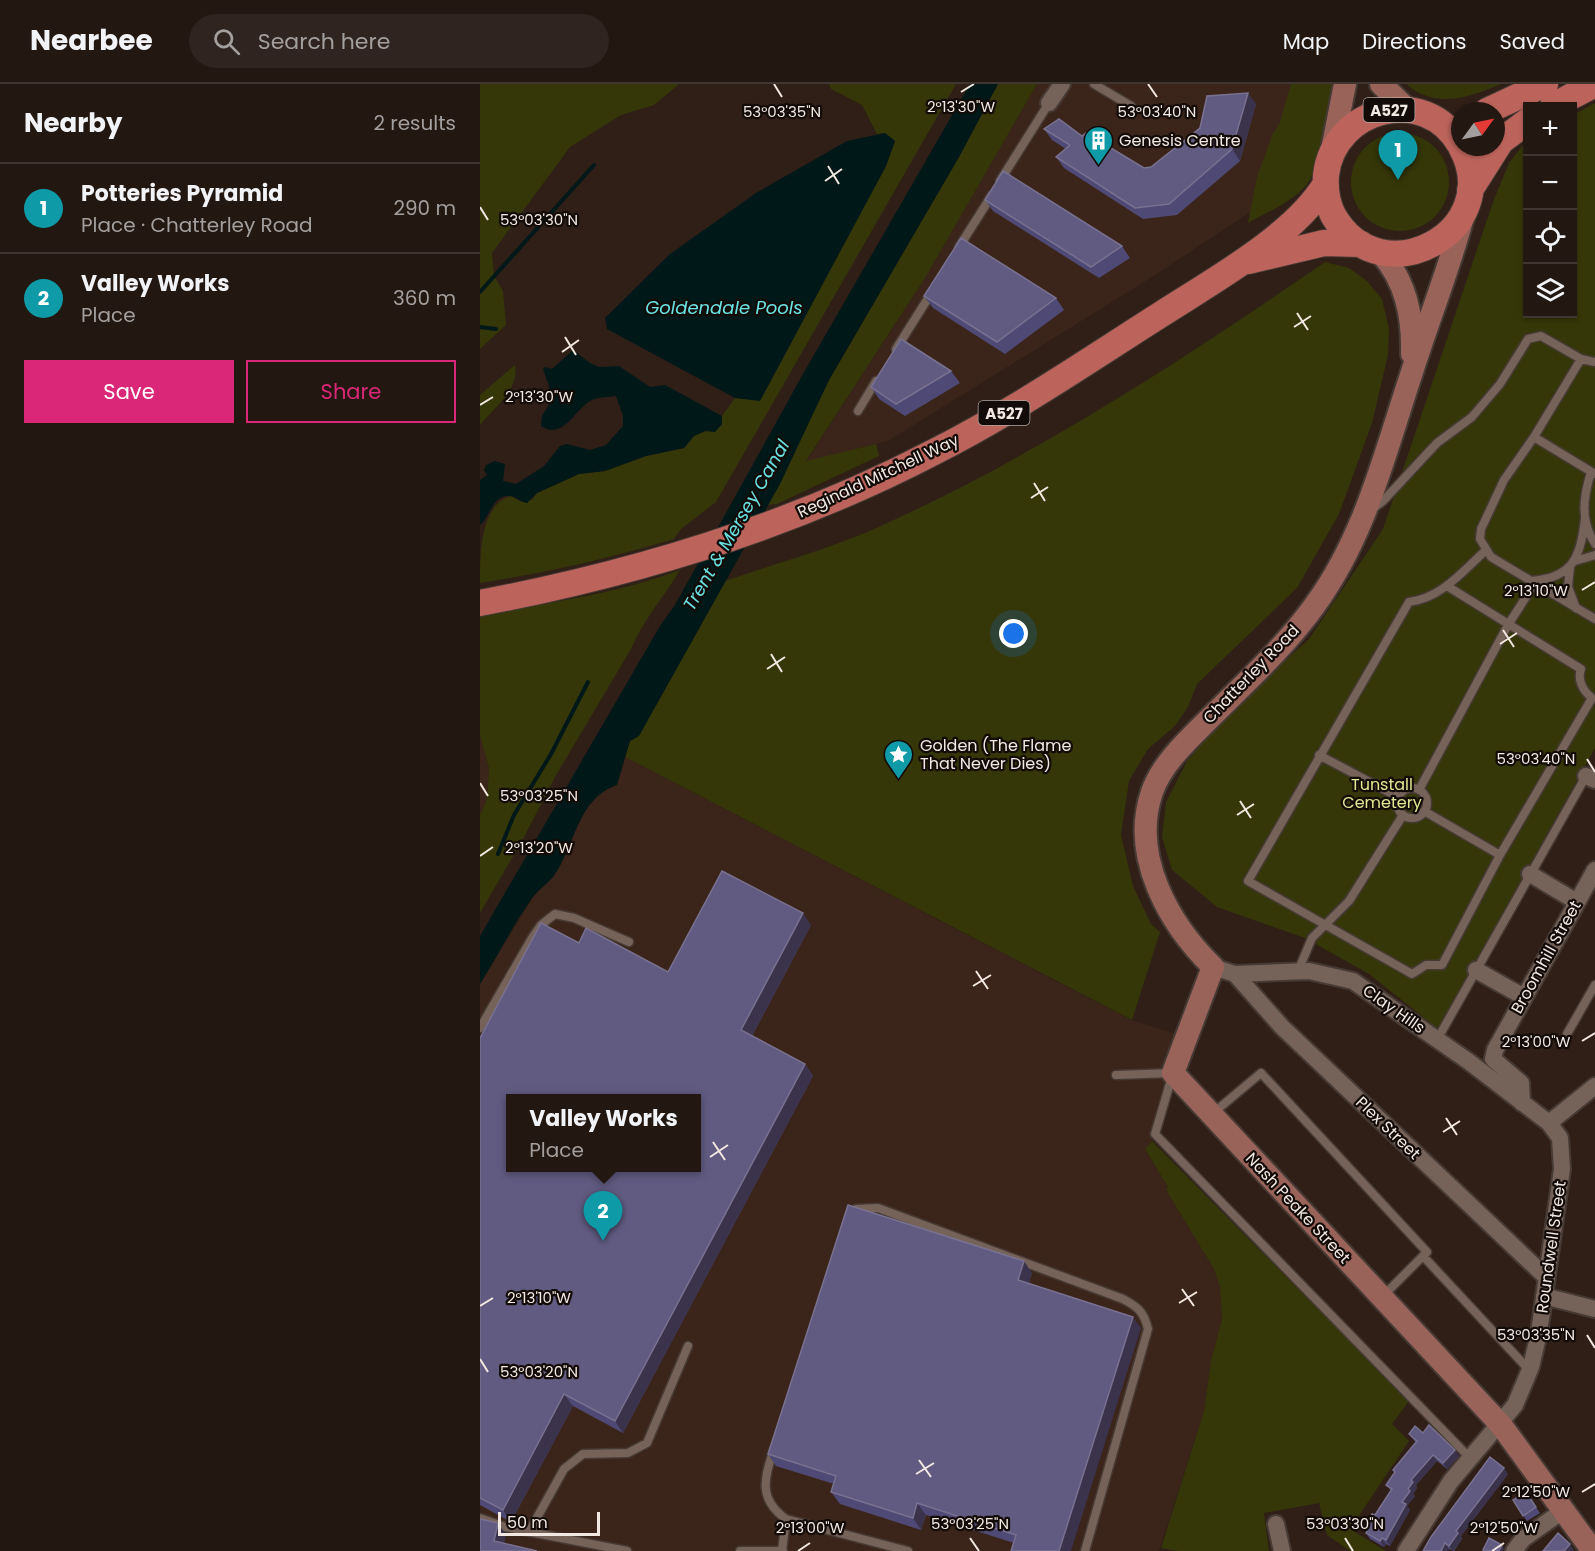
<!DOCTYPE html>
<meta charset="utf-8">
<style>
body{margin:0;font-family:Poppins,sans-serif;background:#2f241f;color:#f1f3f6}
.controls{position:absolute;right:18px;top:18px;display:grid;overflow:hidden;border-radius:0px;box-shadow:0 2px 4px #0004}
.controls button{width:54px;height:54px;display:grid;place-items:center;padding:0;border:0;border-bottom:2px solid #403631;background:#231711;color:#f1f3f6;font:30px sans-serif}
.compass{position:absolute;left:971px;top:18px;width:54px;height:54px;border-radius:50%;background:#231711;box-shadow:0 2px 4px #0004;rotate:57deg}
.scale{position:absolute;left:18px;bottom:15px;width:102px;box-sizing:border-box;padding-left:6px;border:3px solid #f2e7e1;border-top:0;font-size:16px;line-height:21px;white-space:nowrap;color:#f2e7e1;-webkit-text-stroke:4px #120b07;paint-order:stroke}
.you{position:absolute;left:534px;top:550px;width:21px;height:21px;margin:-15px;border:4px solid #fff;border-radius:50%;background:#1a73e8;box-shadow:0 0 0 9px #1a73e833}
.badge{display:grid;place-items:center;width:39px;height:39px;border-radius:50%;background:#db2777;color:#fff;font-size:20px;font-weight:700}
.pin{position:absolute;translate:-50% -50px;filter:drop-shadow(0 2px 3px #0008)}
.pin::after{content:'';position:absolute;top:32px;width:21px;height:18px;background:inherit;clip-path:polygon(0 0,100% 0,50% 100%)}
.popup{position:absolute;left:26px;top:1010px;width:195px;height:78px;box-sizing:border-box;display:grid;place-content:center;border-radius:0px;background:#231711;filter:drop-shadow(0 2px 4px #0005);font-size:20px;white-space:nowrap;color:#a39f9f}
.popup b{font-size:22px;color:#f1f3f6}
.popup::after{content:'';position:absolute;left:50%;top:100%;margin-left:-12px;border:12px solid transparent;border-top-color:#231711}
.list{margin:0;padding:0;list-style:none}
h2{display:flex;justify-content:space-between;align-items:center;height:78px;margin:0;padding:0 24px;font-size:26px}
h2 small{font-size:20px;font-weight:400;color:#a39f9f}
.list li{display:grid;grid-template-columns:39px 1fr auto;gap:18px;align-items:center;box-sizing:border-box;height:90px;padding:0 24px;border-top:2px solid #403631}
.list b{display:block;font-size:22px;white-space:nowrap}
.list p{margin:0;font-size:20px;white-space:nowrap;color:#a39f9f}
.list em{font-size:20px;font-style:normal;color:#a39f9f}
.actions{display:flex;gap:12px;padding:18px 24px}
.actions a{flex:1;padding:14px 0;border:2px solid #db2777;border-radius:0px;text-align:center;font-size:21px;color:#db2777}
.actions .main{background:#db2777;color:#fff}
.icon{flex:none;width:33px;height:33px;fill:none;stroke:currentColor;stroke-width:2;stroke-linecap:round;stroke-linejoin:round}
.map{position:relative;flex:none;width:1115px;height:1467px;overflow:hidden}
header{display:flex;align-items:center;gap:36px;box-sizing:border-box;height:84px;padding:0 30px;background:#231711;border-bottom:2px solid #403631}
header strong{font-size:28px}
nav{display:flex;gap:33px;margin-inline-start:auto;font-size:21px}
.search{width:420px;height:54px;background:#2f241f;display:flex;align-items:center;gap:15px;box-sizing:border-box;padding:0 21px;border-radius:33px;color:#a39f9f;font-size:22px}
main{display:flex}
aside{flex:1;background:#231711}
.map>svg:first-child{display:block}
</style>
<header>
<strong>Nearbee</strong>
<div class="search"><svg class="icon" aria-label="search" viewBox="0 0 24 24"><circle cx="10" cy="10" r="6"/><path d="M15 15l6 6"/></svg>Search here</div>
<nav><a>Map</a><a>Directions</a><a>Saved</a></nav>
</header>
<main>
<aside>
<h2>Nearby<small>2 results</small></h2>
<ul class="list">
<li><span class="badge" style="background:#0f9aa8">1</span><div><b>Potteries Pyramid</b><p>Place · Chatterley Road</p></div><em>290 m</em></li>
<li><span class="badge" style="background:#0f9aa8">2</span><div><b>Valley Works</b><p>Place</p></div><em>360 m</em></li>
</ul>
<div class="actions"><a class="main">Save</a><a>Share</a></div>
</aside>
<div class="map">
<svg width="1115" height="1467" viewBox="0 0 1115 1467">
<rect width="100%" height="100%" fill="#2f1f17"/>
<!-- built -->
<path fill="#3b251a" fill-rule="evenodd" d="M557,0H839L807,104L661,200L408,357L326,378L445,194Z
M0,652L9,684L7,715L0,731Z
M145,673L651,936L697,950L672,1057L665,1065L688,1103L686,1106L734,1185L740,1203L742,1235L731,1278L724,1327L679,1467H0V900L54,812L73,792L91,752L111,718L122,706L137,701ZM30,1014H216V1084H30Z"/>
<!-- green -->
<path fill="#353708" d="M0,0H199L174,21L141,31L90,63L12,169L14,192L23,207L26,241L0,265Z
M349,0H476L236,418L201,445L194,455C130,474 66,489 0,499C0,470 0,421 31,412L41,418L52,416L57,409L99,390L125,387L166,372L204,364L214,352L242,341V332L255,314L280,316L406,82L415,57L405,49L397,50L382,21L351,5Z
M518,0H557L445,194L326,377L396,360L399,372L297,420L288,421L349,296L479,73Z
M811,0H854C851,22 841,79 830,96C817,116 788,128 768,139L777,93L793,49L799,41Z
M926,0H1021C991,13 955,26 926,0Z
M1115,19V664L958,945L889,890L825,854L737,823L692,786L682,753L686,718L707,677L749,628L829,555L903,445L1013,118L1029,79L1047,56L1048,230H1092L1093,31Z
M871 98a49 49 0 1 1 98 0a49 49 0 1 1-98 0Z
M845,178L869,184L887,197L902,215L909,245L908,271L892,339L859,430L817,504L717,600L708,623L695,642L668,665L649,697L641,751L653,802L671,840L680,848L652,936L145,673L150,657L159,651L245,497C297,479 353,464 403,441C559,370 704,275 845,178Z
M35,281C40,305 14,324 0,341V311Z
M200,486C184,513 163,536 151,565L75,693L42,757L0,829V731L7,715L9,684L0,652V529C67,520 136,510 200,486Z
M672,1057L929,1317L912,1340L929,1357L870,1445L906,1467H870L847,1451L839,1419L784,1429L789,1467H698L681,1464L724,1327L731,1277L742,1235L740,1203L734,1185L686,1106L688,1103L665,1065Z"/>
<!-- water -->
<path fill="#011819" d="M490,0H518L479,73L349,296L300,400L159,652L150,657L137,701C96,715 96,762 73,793C67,800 59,805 53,813C33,840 18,872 0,900V852L180,542L195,521L323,290Z
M405,49L415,57L406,82L280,317L255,314L127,245L125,234L190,170L276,109L367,57Z
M93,266L110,279L119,283L139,282L170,303L185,301L242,332V340L235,348L225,347L214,352L204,364L166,372L125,387L99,390L57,409L47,419C41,418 35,412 29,412C12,411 10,434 0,441V396L7,391L4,386L6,381L15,377L25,380L23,397L36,400L64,382L80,362L87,360L110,366L126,361L143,342V332L136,312C129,313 118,313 112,316C95,324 84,357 61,342L62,332L73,314L63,285L65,283L72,285Z"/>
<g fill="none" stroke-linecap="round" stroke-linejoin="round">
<!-- stream -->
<path stroke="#011819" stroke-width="4" d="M0,208L114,81
M0,243L16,245
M18,770L34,731L71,670L108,598"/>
<defs>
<path id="lane" d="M614,0L651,22
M520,97L569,19
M479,163L512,111
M416,265L452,208
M378,327L396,297
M1054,353L1101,275
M1111,388C1103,414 1100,436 1115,460
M1115,390L1054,353L1024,396L1001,445L1000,455L1011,473L1115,535
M891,426L903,417L957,359L992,333L1020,300L1048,255L1061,252L1101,275L1115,278
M1095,477L1115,471
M1090,483L1088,503L1096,524
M1051,497C1093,494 1101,473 1105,434
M967,502L1101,585C1097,596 1103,607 1112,614L1020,771L962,881H946L932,890L768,797L929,518C961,514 982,488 1005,467
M839,671L918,713
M917 719a15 15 0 1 1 30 0a15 15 0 1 1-30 0Z
M939,706L1028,541L1055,499
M944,727L1020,771
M818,887L832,854L869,817L923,731
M0,944L52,854L61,841L75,830L94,834L149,858
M962,947L1106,692
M1087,950L1115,901
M636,991L693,989L675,1050L990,1374
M732,1030L781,989L947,1168L903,1212
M370,1130L376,1125L398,1124L643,1215C658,1223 664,1228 668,1245L605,1467
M943,1172L1050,1287
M294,1365C284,1395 278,1415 306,1435L428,1467
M0,1434L25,1443L147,1467
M49,1448L84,1385L103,1370L148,1369L167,1359L208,1262
M260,1467H303
M302,1467L306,1435"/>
<path id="street" d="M569,19L582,0
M1106,692L1115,696
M1050,790L1097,818
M733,883L755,890L829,887L873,897L988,977L1069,1039L1080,1054L1082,1085L1059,1249L1051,1283L1035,1321L971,1397L926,1467
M996,886L1044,913
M755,890L802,943L1067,1194
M1042,1019L1041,999L1013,975L1015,966L1115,786
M1069,1039L1115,1002
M1064,1212L1115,1225
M796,1440L802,1467
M1034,1467L1043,1455L1084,1426"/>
<path id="secondary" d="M901,0L928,26
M852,66L865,0
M984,129C970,183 949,234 932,288C905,368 886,451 835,521C805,563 766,598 730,634C709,655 682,679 672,708C650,772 689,840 733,883L693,989L1021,1341L1113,1467
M900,168C926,197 933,232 932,270"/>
<path id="primary" d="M1073,22L1115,0
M1007,27L1065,0
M980,61C946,0 854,23 846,91C845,104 847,119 853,131C901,216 1027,146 981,63
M990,106L1021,57L1048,37
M768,177L844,159L881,160
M0,519C158,489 312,442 454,368C533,328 606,278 680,231C731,198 813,153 845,101"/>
</defs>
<!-- lane casing -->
<use href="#lane" stroke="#463a34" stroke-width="11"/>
<!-- street casing -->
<use href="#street" stroke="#463a34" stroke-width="20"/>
<!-- secondary casing -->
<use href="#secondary" stroke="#463a34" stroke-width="26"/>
<!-- primary casing -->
<use href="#primary" stroke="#463a34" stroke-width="28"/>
<!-- lane -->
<use href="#lane" stroke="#756258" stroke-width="8"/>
<!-- street -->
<use href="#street" stroke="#756258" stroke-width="16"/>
<!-- secondary -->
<use href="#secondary" stroke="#99635a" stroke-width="22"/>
<!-- primary -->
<use href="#primary" stroke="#bc645c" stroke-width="26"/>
</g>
<!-- wall -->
<path fill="#4f4a75" d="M776,20L760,77L697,131L663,135L584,84L576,73L586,65L572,56L564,45L602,52L664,84L671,83Z
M505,116L642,162L650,174L619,194L513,127Z
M444,212L576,214L584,226L525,270L453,224Z
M471,287L480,299L425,332L399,315L391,303Z
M331,841L272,952L325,980L333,992L143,1349L93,1322L31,1438L0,1421V954L188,888Z
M552,1189L549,1199L661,1244L534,1459L446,1431L441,1446L360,1420L351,1408L354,1400L296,1382L288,1370Z
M943,1349L979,1372L967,1385L957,1377L936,1401L937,1404L933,1410L935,1412L927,1422L930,1426L910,1462L906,1460L904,1463L890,1455L886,1449L889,1444L886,1440L895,1431L911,1407L906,1401L915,1389L913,1386L936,1359L929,1350Z
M1028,1390L981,1452L982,1455L974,1467L969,1465L968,1467H943Z
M1046,1408L1060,1429L1047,1437L1033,1416Z"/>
<!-- shaded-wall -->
<path fill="#3b324b" d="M768,9L776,20L760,77L752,65Z
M323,829L331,841L269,957L261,946Z
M325,980L333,992L143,1349L135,1337Z
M544,1177L552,1189L546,1208L538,1196Z
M653,1233L661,1244L591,1467H579Z
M84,1310L93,1322L31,1438L23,1426Z
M975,1366L979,1372L967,1385L963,1379Z
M953,1371L957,1377L936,1401L937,1404L933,1410L935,1412L927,1422L930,1426L910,1462L906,1456L928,1405L931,1396Z
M1024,1384L1028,1390L981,1452L982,1455L973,1467L969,1462L976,1447Z
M437,1419L446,1431L441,1446L433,1434Z
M18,1439L26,1451L23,1467L14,1457Z
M902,1454L906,1460L904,1463L900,1457Z
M965,1459L969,1465L968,1467H961Z
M1090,1460L1094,1466L1093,1467H1084Z
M1022,1461L1024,1464L1023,1467H1019Z"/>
<!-- building -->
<path fill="#615b81" stroke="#787190" stroke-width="1.5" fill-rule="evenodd" d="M768,9L752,65L689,120L655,124L576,73L590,61L564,45L579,35L602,52L606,49L664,84L671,83L720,44L727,12Z
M523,87L642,162L611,183L505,116Z
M481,154L576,214L517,258L444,212Z
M421,255L471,287L416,320L391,303Z
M242,787L323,829L261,946L325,980L135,1337L84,1310L23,1426L0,1414V954L61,839L99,859L106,844L188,888ZM30,1014H216V1083H30Z
M368,1121L544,1177L538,1196L653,1233L579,1467H531L536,1451L437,1419L433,1434L351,1408L356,1392L288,1370Z
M949,1341L975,1366L963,1379L953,1371L931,1396L933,1398L928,1405L930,1407L922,1418L926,1420L906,1456L902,1454L900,1457L886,1449L890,1442L886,1440L892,1430L895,1431L912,1405L906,1401L915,1388L913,1386L937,1357L929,1350L935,1342L943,1349Z
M1010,1373L1024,1384L976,1447L978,1449L969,1462L965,1459L961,1467H943L951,1453Z
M1046,1408L1056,1423L1043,1432L1033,1416Z
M0,1435L18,1439L14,1457L57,1467H0Z
M1078,1449L1090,1460L1084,1467H1063Z
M1009,1454L1022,1461L1019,1467H1005L1003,1466Z"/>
<!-- ticks -->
<path fill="none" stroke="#f2e7e1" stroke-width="2" d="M294,0L302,13M668,0L677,13M481,8L494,0M348,82L359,100M345,97L362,85M0,123L8,136M817,229L828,246M814,243L831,232M85,253L96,271M82,268L99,256M0,321L13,313M554,399L565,417M551,414L568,403M1102,506L1115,498M1023,546L1034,563M1020,560L1037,549M291,570L302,588M287,585L305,573M1107,675L1115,688M0,699L8,712M760,717L771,734M757,731L774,720M0,772L13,763M496,887L508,905M493,902L511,891M1102,957L1115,949M966,1034L977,1051M963,1048L980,1037M233,1058L245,1076M230,1073L248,1061M702,1205L714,1222M699,1219L717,1208M0,1222L13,1214M1107,1251L1115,1264M0,1275L8,1288M439,1376L451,1393M436,1390L454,1379M1102,1408L1115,1400M490,1454L499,1467M865,1454L873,1467M318,1467L330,1459M1012,1467L1024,1459"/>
<!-- icons -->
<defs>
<symbol id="building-pin" viewBox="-11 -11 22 30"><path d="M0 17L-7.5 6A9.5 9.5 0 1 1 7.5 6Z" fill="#0f9aa8" stroke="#120b07"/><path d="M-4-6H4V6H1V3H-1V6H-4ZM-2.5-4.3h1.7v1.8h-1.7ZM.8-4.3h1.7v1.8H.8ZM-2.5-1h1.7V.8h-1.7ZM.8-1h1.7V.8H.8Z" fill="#fff"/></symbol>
<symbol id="sight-pin" viewBox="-11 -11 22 30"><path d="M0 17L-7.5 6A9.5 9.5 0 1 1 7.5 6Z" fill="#0f9aa8" stroke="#120b07"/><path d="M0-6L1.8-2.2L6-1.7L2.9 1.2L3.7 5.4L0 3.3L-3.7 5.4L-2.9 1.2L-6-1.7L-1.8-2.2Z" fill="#fff"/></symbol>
</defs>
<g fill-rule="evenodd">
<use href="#building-pin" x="602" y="40" width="33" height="45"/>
<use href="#sight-pin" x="402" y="654" width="33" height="45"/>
</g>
<g text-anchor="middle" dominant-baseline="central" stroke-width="4.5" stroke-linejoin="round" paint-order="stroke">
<!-- shield labels -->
<g fill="#120b07" stroke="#afa5a0" stroke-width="1.5">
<rect x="883.5" y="14" width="51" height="24" rx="4.5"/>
<rect x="498.5" y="317" width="51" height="24" rx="4.5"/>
</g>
<g font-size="15" font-weight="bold" fill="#f2e7e1">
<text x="909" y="26">A527</text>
<text x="524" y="329">A527</text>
</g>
<!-- poi labels -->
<g font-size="16" fill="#f2e7e1" stroke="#120b07" text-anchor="start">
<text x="639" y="56">Genesis Centre</text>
<text x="440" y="661">Golden (The Flame<tspan x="440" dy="18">That Never Dies)</tspan></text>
</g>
<!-- street labels -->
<g font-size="16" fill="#f2e7e1" stroke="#120b07">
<text transform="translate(398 392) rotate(-25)">Reginald Mitchell Way</text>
<text transform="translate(771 590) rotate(-46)">Chatterley Road</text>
<text transform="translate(1066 873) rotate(-61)">Broomhill Street</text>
<text transform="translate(914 925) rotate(35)">Clay Hills</text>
<text transform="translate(908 1044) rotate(44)">Plex Street</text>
<text transform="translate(818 1124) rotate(47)">Nash Peake Street</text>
<text transform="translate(1071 1163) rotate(-82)">Roundwell Street</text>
</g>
<!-- park labels -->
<g font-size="16" fill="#e0e791" stroke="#120b07">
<text x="902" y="700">Tunstall<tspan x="902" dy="18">Cemetery</tspan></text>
</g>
<!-- water labels -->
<g font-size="18" font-style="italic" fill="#6ae3e5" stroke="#120b07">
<text x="244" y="223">Goldendale Pools</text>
<text transform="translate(256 441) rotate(-60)">Trent &amp; Mersey Canal</text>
</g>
</g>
<g font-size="15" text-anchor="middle" fill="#f2e7e1" stroke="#120b07" stroke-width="4.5" stroke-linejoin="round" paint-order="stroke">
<text x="481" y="28">2°13'30"W</text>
<text x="302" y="33">53°03'35"N</text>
<text x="677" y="33">53°03'40"N</text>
<text x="59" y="141">53°03'30"N</text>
<text x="59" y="318">2°13'30"W</text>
<text x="1056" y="512">2°13'10"W</text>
<text x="1056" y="680">53°03'40"N</text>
<text x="59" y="717">53°03'25"N</text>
<text x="59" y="769">2°13'20"W</text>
<text x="1056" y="963">2°13'00"W</text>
<text x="59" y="1219">2°13'10"W</text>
<text x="1056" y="1256">53°03'35"N</text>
<text x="59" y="1293">53°03'20"N</text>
<text x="1056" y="1413">2°12'50"W</text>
<text x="490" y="1445">53°03'25"N</text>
<text x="865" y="1445">53°03'30"N</text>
<text x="330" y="1449">2°13'00"W</text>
<text x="1024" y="1449">2°12'50"W</text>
</g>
</svg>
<div class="controls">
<button>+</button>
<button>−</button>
<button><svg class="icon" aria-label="locate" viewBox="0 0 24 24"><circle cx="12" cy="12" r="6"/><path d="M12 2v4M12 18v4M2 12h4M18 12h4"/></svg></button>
<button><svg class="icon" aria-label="layers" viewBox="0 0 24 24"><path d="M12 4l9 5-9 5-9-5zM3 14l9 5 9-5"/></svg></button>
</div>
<svg class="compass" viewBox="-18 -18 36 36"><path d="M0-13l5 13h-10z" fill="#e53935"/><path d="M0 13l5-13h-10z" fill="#a39f9f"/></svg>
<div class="scale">50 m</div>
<div class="you"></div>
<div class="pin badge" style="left:918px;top:96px;background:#0f9aa8">1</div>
<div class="pin badge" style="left:123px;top:1157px;background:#0f9aa8">2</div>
<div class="popup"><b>Valley Works</b>Place</div>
</div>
</main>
